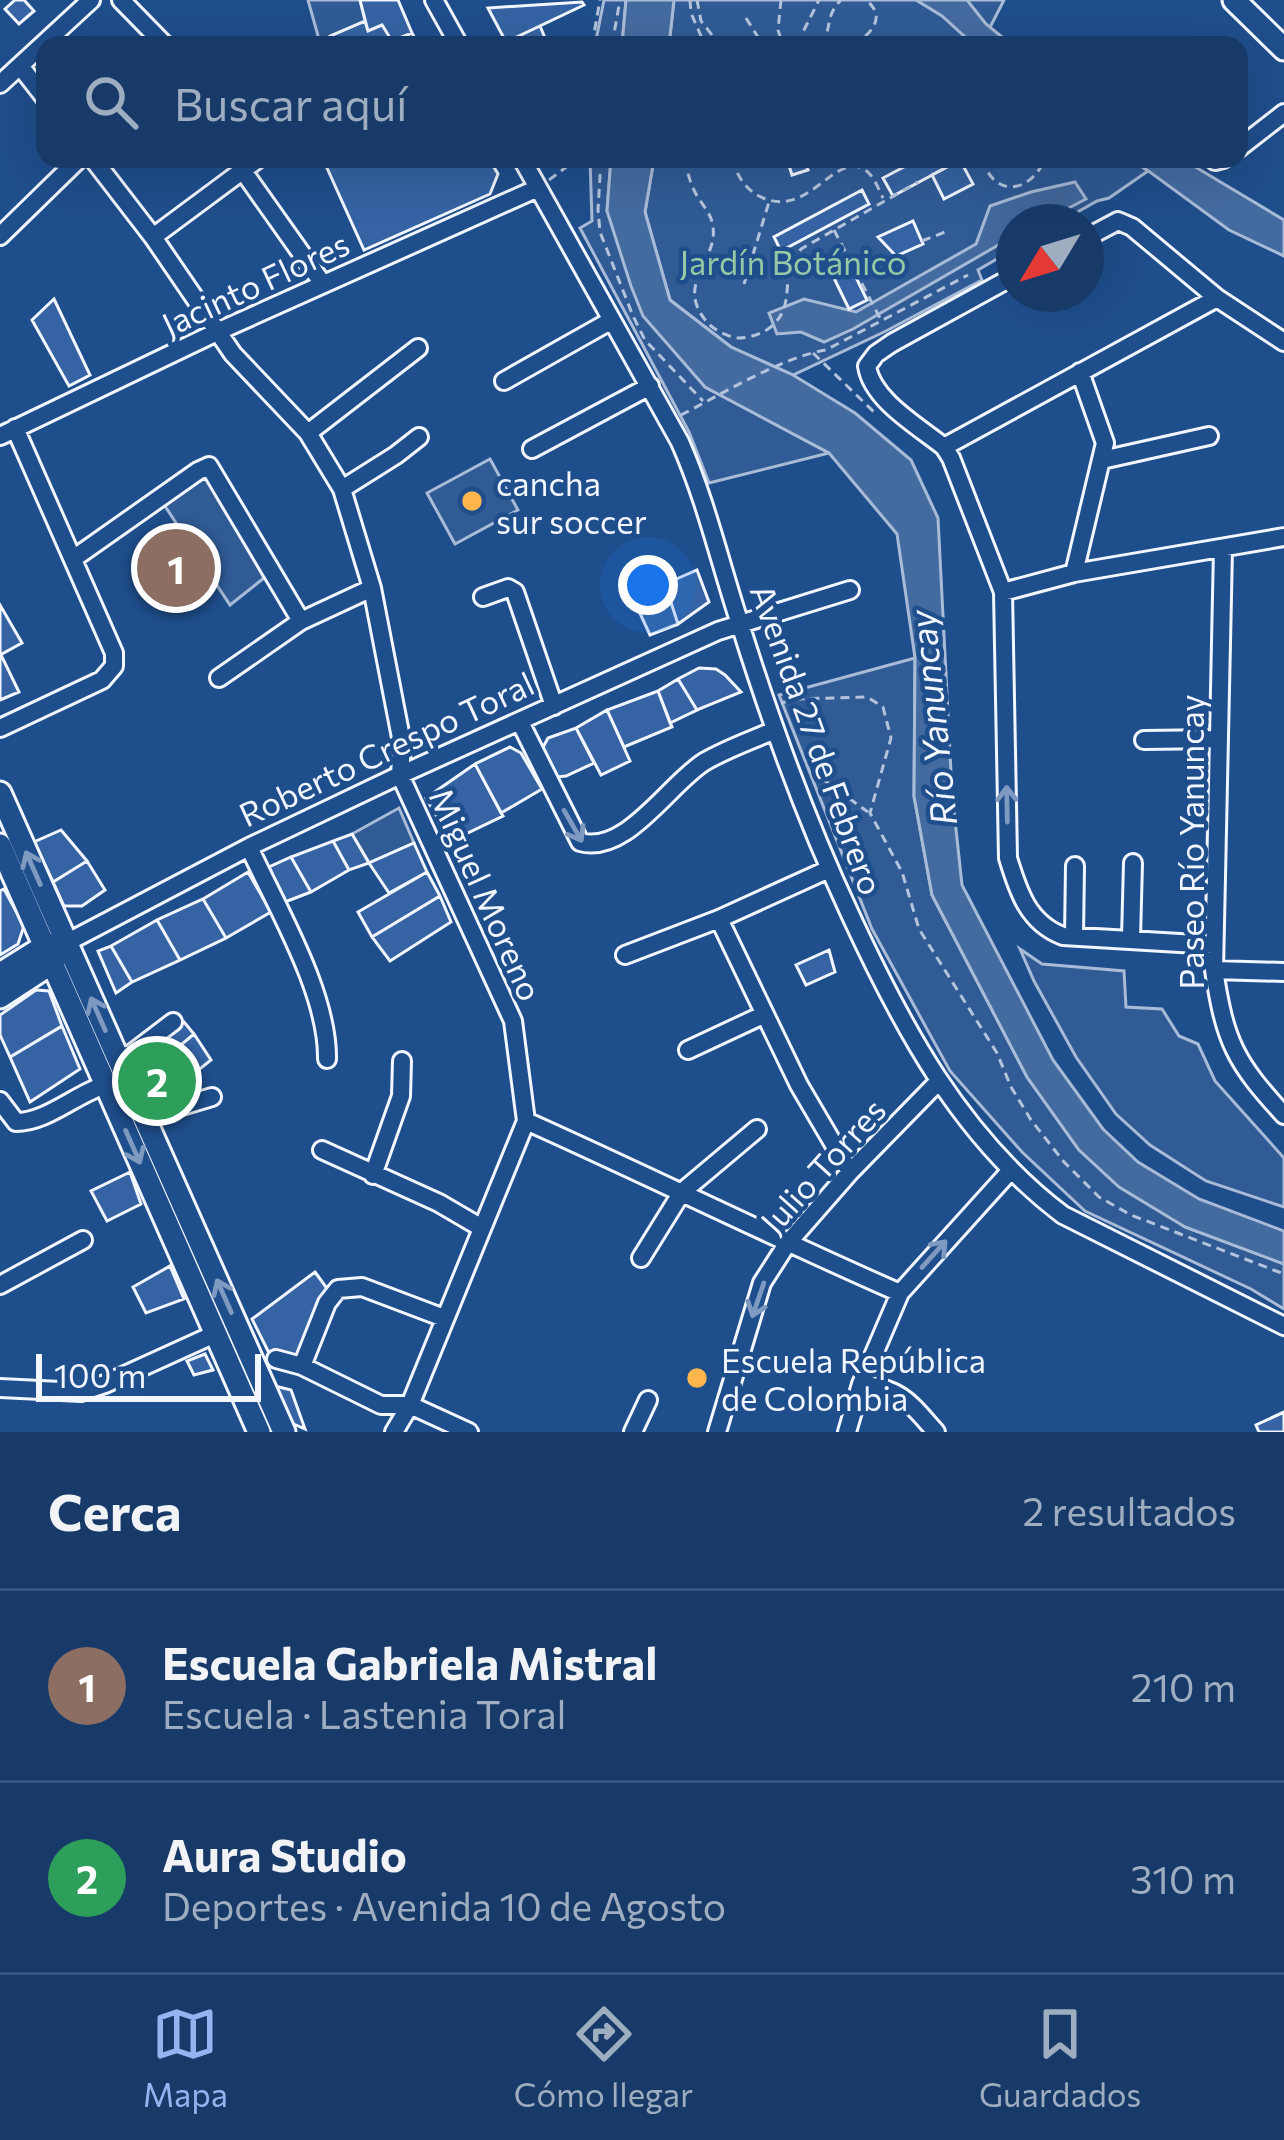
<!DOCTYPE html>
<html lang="es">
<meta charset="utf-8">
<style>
body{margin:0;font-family:Commissioner,sans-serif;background:#244571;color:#f1f3f6}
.compass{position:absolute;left:996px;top:204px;width:108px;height:108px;border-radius:50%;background:#173a69;box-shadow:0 12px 48px #0002;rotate:232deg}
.scale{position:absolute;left:36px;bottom:30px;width:225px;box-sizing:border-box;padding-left:12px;border:6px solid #f2f6ff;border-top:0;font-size:33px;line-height:42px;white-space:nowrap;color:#f2f6ff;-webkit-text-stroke:9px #1f4e8c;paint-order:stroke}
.you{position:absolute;left:648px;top:585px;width:42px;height:42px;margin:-30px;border:9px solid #fff;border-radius:50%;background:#1a73e8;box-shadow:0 0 0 18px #1a73e833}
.badge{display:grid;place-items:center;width:78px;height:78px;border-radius:50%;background:#95b2f1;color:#fff;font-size:39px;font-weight:700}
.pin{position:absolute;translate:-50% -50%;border:6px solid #fff;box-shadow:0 3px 12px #0006}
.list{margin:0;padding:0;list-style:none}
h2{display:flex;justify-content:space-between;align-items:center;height:156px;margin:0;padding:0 48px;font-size:51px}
h2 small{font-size:39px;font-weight:400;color:#9eadc0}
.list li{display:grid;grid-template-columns:78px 1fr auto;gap:36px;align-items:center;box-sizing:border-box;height:192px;padding:0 48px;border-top:3px solid #36547d}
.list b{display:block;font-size:45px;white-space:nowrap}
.list p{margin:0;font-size:39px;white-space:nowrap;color:#9eadc0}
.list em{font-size:39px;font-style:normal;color:#9eadc0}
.icon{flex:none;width:66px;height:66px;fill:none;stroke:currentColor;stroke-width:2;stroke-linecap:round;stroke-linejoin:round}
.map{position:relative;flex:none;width:1284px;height:1432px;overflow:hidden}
.search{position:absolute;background:#173a69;box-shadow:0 12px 48px #0002;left:36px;right:36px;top:36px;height:132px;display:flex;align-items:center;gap:30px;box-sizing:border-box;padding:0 42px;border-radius:24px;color:#9eadc0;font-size:45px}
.sheet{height:540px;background:#173a69}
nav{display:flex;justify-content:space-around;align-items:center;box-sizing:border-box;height:168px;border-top:3px solid #36547d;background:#173a69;font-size:33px;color:#9eadc0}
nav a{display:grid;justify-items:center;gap:6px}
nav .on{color:#95b2f1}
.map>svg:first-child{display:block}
</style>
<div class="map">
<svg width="1284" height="1432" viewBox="0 0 1284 1432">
<rect width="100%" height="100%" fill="#1f4e8c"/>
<!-- built -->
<path fill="#305b95" stroke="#a8bbd7" stroke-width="3" d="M308,0H360L365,21L320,43Z
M604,0H626L622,45H595Z
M674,0H1004L981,45H669Z
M590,159H611L607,211L705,387L829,453L709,483L689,432L580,228L592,221Z
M654,159H1131L1148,171L1109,198L1097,201L1060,222H1014V249L978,270L982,280L886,331L793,375L731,347L670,300L645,212Z
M490,459L518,510L455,544L427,493Z
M208,475L264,578L230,605L161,500Z
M915,658L914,796L932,895L1027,1077L1079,1150L1185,1227L1284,1264V1309L1251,1289L1085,1211L1022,1152L950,1071L872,929L779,695Z
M399,808L414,843L369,863L352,834Z
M1020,949L1042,964L1124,971L1126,1007L1162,1009L1179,1036L1198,1044L1215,1081L1284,1158V1207L1206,1181L1150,1145L1116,1114L1076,1057L1034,981Z"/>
<!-- water -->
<path fill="#446ba0" stroke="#a8bbd7" stroke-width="3" d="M626,0H674L669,45H622Z
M916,0H967L986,24L1012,45H974L942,16Z
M611,159H654L645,212L670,300L731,347L793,375L855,413L911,460L938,518L952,792L962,885L1053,1060L1103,1129L1138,1162L1199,1199L1284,1231V1264L1185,1227L1119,1187L1079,1150L1027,1077L932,895L914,796L915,658L897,534L829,453L705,387L643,316L631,286L607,211Z
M1132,159H1182L1284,220V256L1229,230Z
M1075,182L1086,199L1042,222H1014V236L853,329L824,342L801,332L777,334L769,313L804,299L856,312L976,244L990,206L1031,192Z"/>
<!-- building -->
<path fill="#3563a3" stroke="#f2f6ff" stroke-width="3" d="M15,0H24L34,11L19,24L5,9Z
M360,0H398L412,33L392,41L382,25L368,31Z
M582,2L584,5L506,42L488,8Z
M365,21L368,31L382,25L392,41L412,33L419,45H317L330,36Z
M540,26L548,45H500L506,42Z
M323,159H489L498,174L490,194L364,250Z
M787,159H804L808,170L792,175Z
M919,159L960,160L893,196L883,178Z
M960,160L973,184L944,199L932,175Z
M862,190L869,204L781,251L774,237Z
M913,221L923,244L896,256L878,237Z
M849,263L867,300L849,309L831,272Z
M54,299L90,375L69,386L32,320Z
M697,570L709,602L678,624L665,584Z
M665,584L678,624L650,635L631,594Z
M0,605L22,643L0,655Z
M1,655L19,692L0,700V656Z
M699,668L716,669L725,675L741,692L697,710L678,679Z
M678,679L697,710L670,723L658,691Z
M658,691L672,727L624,747L607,710Z
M607,710L630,761L601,775L576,728Z
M576,728L594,763L566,776L557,777L542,749L548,738Z
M510,747L521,753L542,789L501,813L475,764Z
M475,764L503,816L451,841L426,798Z
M61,830L87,861L53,882L34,842Z
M352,834L369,863L349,870L333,841Z
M333,841L349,870L311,892L291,857Z
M414,843L427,872L389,893L369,863Z
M291,857L311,892L285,902L269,867Z
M87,861L105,890L82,906H64L53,882Z
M248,872L271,912L226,938L203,899Z
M427,872L440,896L372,937L358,912Z
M4,889L24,926L18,944L0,955V891Z
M440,896L451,922L390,961L372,937Z
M203,899L226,938L180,960L157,920Z
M157,920L180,960L132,982L111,946Z
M111,946L132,982L116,993L98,951Z
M829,950L835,972L806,985L796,965Z
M36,990L49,991L62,1026L10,1057L0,1035V1015Z
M184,1022L194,1034L145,1075L135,1063Z
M62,1026L80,1069L30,1102L10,1057Z
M194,1034L211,1060L164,1098L145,1075Z
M130,1172L141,1204L107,1221L91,1191Z
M170,1266L184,1299L146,1313L133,1287Z
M315,1272L331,1294L300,1364L268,1351L252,1319Z
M205,1354L213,1370L194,1375L187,1361Z
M275,1386L291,1390L305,1429L289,1422Z
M1284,1412V1432H1259L1256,1425Z"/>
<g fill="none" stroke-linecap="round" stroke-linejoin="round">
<defs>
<path id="minor" d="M121,0L165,45
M434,0L459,45
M20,66L45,98
M0,84L91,0
M1239,148L1284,113
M93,159L153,237L233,354L308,433L342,489L372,588L402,743L400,775L513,1021L526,1121L410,1405L394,1432
M522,159L680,442C706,501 720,563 740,624C771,723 806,820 850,914C902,1027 961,1138 1063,1215L1284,1326
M1213,159L1215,161L1223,159
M243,171L323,284
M0,236L79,159
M153,237L258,159
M1086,238L1118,221L1132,227L1217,298L1284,342
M1014,276L892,343L876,354L867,366C872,400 918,426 944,447L951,458L1003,592L1008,858C1018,891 1028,923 1063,936L1213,945
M504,381L612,320
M308,433L418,348
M0,436L219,331L538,188
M944,447L1217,298
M532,449L650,386
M1102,460L1209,436
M342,489L396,455L419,437
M1223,549L1214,970C1225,1042 1235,1062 1284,1115
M73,559L198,471L209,466L301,621
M1074,573L1105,443L1080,372
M1003,592L1074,573L1284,537
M483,597L508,588L515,592L554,706
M219,678L301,621L372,588
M520,722L580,842C626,855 668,785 704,762C726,749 752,740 775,730
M0,728L102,680L114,666V653L15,428
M1144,740L1218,739
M249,847C277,908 328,993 327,1059
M719,919L799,1085L850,1172
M1074,936L1075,866
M1131,938L1133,863
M66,943L249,847L400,775L718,631L850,590
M625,955L719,919L829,869
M1214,970L1284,972
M688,1050L763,1015
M118,1058L131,1054L173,1022
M0,1101L16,1122C47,1122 76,1094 105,1085
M146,1121L155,1114L212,1097
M526,1121C651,1177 774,1238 900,1293
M322,1150L439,1203L480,1227
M373,1175L401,1096L402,1061
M641,1258L682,1192L757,1129
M0,1285L83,1240
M276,1359L302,1366L381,1405H410L469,1432
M302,1366L327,1303L338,1289L362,1287L444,1318
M861,1384C903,1390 909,1402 936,1432
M0,1388L81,1392L105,1384L215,1334
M633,1432L648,1400
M717,1432L762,1283L787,1244L850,1172L938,1082
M847,1432L861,1384L900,1293L1011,1170"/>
<path id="major" d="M1234,0L1284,49
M0,793L284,1432
M0,845L259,1432
M0,974L45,946L57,944
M0,997L52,963L58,955"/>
</defs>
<!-- minor casing -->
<use href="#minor" stroke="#f2f6ff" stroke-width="22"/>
<!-- major casing -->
<use href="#major" stroke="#f2f6ff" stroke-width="27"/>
<!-- path -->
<path stroke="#b3c4dc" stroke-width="3" stroke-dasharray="9 6" stroke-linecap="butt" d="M690,0L691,13L705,45
M697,0L701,21L720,45
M781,0L778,30L783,45
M746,18L763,45
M592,45L600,0
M612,45L620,0
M800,45L803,32L819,0
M821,45C833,28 824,17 841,0
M853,45C870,35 888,17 866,0
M601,159L598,210L600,232L633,316L645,340L703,401
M685,159C687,171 690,183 696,194C702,205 712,214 713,227C718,261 674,284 707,322C714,330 727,337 739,338C750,338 765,333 773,325C792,307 784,287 791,265C792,262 799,252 801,249L918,182
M732,159C737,175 744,188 759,196C806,221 832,155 862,168C873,173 878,188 883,198
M982,159C994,198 1030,194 1045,159
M549,180L577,159
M834,230L882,322
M922,241L945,232
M744,284L769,202
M813,353L875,413
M681,415C722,394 782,357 826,350L968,275
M781,703L795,699L867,697L883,707L891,738L870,813L902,872L919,929L997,1053L1011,1087L1031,1120L1064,1162L1099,1197L1131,1215L1284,1274
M811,776L821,778L868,812"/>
<!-- minor -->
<use href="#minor" stroke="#1f4e8c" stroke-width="16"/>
<!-- major -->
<use href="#major" stroke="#1f4e8c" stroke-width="21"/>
</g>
<!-- one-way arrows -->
<defs><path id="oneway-shaft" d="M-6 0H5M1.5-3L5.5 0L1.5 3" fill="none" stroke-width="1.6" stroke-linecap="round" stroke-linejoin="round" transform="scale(3)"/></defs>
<g stroke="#7e9ac0">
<use href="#oneway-shaft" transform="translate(1007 804) rotate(-91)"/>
<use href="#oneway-shaft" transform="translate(573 826) rotate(60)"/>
<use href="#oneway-shaft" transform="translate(33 868) rotate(-114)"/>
<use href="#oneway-shaft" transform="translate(98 1014) rotate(-114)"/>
<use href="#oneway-shaft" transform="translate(133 1147) rotate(66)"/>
<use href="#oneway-shaft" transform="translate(934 1254) rotate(-48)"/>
<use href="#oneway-shaft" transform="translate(224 1296) rotate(-114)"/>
<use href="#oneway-shaft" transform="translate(758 1300) rotate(109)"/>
</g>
<!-- markers -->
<g fill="#ffb74d" stroke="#1f4e8c" stroke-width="4.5">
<circle cx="472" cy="501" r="12"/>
<circle cx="697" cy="1378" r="12"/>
</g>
<g text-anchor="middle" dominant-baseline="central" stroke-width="9" stroke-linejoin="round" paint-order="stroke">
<!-- park labels -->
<g font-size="33" fill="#97c8a6" stroke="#1f4e8c">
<text x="793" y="261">Jardín Botánico</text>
</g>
<!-- street labels -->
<g font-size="33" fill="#f2f6ff" stroke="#1f4e8c">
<text transform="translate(255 283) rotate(-25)">Jacinto Flores</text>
<text transform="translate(818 739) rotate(70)">Avenida 27 de Febrero</text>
<text transform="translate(386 748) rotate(-25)">Roberto Crespo Toral</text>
<text transform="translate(1190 842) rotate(-90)">Paseo Río Yanuncay</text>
<text transform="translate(487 894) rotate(66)">Miguel Moreno</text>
<text transform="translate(822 1165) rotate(-48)">Julio Torres</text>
</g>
<!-- poi labels -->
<g font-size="33" fill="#f2f6ff" stroke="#1f4e8c" text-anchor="start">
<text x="496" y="482">cancha<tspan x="496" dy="38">sur soccer</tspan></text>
<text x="721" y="1359">Escuela República<tspan x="721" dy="38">de Colombia</tspan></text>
</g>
<!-- water labels -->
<g font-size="36" font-style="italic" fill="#f2f6ff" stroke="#1f4e8c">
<text transform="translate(931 718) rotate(-96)">Río Yanuncay</text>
</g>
</g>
</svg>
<svg class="compass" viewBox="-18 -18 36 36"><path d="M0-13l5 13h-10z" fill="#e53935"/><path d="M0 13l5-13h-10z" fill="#9eadc0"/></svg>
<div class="scale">100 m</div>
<div class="you"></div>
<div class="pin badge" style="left:176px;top:568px;background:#8d6e63">1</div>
<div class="pin badge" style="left:157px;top:1081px;background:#2e9e5b">2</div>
<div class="search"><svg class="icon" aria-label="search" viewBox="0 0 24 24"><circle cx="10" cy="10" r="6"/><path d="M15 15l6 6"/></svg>Buscar aquí</div>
</div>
<section class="sheet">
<h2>Cerca<small>2 resultados</small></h2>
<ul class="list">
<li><span class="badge" style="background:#8d6e63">1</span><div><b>Escuela Gabriela Mistral</b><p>Escuela · Lastenia Toral</p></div><em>210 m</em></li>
<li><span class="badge" style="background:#2e9e5b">2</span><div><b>Aura Studio</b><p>Deportes · Avenida 10 de Agosto</p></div><em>310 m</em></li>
</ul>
</section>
<nav>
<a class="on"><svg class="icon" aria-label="map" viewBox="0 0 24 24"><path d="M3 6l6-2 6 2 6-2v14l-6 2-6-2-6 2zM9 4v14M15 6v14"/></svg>Mapa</a>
<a><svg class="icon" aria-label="directions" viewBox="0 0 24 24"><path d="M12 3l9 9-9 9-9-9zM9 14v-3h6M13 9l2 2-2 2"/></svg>Cómo llegar</a>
<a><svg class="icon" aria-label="saved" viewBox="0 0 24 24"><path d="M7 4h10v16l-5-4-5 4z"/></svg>Guardados</a>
</nav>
